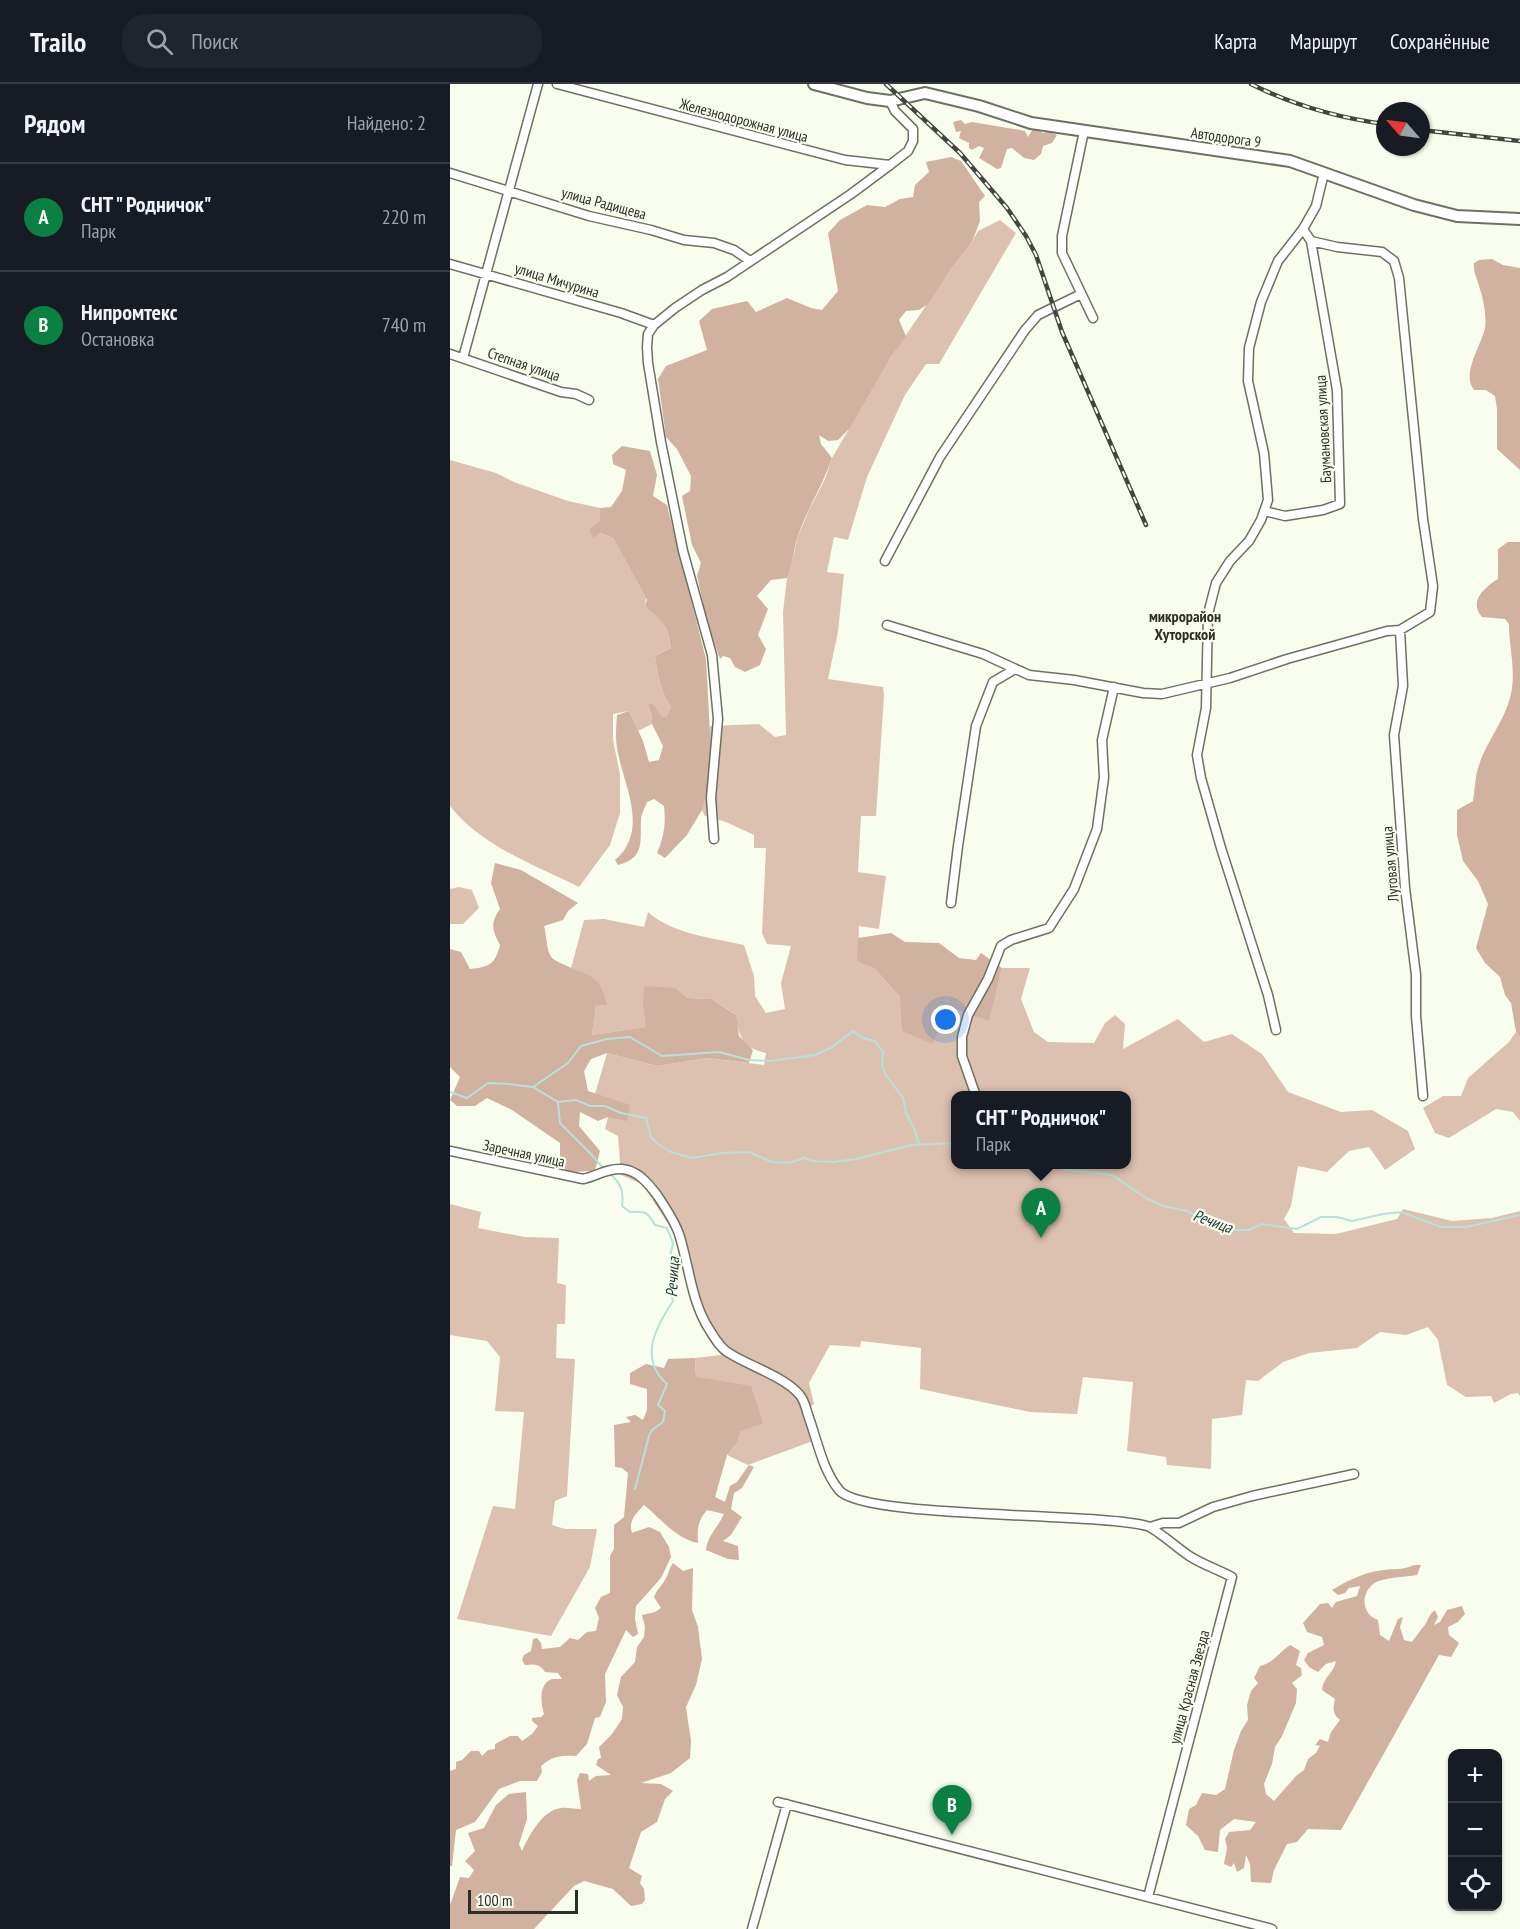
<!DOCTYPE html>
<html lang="ru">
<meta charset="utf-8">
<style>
body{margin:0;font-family:"PT Sans Narrow",sans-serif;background:#20242c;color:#f1f3f6}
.controls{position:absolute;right:18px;bottom:18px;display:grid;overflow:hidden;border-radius:12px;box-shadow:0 2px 4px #0004}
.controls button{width:54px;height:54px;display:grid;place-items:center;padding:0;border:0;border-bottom:2px solid #363941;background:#171b24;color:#f1f3f6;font:30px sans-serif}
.compass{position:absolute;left:926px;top:18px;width:54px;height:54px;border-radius:50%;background:#171b24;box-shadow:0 2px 4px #0004;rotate:298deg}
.scale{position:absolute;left:18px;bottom:15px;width:110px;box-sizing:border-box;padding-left:6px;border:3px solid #2c2e28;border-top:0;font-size:16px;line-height:21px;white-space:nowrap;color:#2c2e28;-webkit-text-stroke:4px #f9fdee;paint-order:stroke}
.you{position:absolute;left:496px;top:936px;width:21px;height:21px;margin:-15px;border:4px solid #fff;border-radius:50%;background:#1a73e8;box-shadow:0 0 0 9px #1a73e833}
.badge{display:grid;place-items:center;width:39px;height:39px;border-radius:50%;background:#0b8043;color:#fff;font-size:20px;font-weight:700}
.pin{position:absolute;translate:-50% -50px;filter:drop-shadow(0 2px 3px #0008)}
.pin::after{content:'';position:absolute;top:32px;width:21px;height:18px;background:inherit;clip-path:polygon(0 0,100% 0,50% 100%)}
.popup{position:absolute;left:501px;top:1007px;width:180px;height:78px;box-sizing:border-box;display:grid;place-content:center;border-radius:12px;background:#171b24;filter:drop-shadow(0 2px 4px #0005);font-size:20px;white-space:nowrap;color:#9ea1a6}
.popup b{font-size:22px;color:#f1f3f6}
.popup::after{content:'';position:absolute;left:50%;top:100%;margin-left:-12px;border:12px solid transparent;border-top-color:#171b24}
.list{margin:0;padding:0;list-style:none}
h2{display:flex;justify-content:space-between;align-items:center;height:78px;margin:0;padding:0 24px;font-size:26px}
h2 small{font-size:20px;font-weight:400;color:#9ea1a6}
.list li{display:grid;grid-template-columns:39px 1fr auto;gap:18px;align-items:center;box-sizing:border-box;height:108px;padding:0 24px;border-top:2px solid #363941}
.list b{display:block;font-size:22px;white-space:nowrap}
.list p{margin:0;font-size:20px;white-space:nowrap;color:#9ea1a6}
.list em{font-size:20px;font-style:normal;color:#9ea1a6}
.icon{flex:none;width:33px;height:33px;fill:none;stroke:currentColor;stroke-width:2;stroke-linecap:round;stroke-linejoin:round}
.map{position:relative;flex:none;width:1070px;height:1845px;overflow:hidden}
header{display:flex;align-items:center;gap:36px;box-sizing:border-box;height:84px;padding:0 30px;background:#171b24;border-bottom:2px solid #363941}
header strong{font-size:28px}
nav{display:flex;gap:33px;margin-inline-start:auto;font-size:21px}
.search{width:420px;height:54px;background:#20242c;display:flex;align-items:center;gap:15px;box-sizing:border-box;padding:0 21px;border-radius:24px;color:#9ea1a6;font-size:22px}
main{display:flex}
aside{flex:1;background:#171b24}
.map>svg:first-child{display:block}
</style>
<header>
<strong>Trailo</strong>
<div class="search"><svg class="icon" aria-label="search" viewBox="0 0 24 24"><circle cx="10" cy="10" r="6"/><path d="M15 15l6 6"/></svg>Поиск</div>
<nav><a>Карта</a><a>Маршрут</a><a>Сохранённые</a></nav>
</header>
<main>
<aside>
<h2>Рядом<small>Найдено: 2</small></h2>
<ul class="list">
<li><span class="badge">A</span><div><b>СНТ &quot; Родничок&quot;</b><p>Парк</p></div><em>220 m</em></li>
<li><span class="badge">B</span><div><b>Нипромтекс</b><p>Остановка</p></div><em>740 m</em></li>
</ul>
</aside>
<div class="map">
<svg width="1070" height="1845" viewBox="0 0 1070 1845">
<rect width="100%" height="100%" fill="#f9fdee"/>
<!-- green -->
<path fill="#ddc1b0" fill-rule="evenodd" d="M550,136L566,149L489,280H476L455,311L417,393L398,456L384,453L377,488L394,490L388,548L378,595L433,603L434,612L426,732H411L408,788L436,792L429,845L409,842L408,877L425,885L450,913L483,960L500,923L545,911L552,884H580L571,915L584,948L598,958L644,959L655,939L665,931L675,940L673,965L728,935L754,958L782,950L812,970L838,1008L891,1028L922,1026L958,1047L965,1065L935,1086L919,1063L899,1067L877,1088L848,1082L841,1122L834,1135L844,1149L886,1150L947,1135L953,1125L1002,1137L1042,1134L1070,1127V1312L1068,1309L1061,1310L1044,1319L1041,1312L1016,1313L997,1301L988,1256L978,1243L956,1251L930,1248L907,1264L859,1269L833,1278L808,1297L796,1296L792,1331L762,1335L761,1385L717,1381L716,1373L677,1367L683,1298L633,1293L627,1330L580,1328L470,1305L471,1264L411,1257L410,1263L380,1261L359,1299L364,1320L352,1328L363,1357L298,1381L277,1371L287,1359L291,1347L246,1293L245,1274L271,1271L251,1243L233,1187L225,1150L192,1100L171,1091L168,1052L155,1045L158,1033L180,1022L145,1010L157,969L207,982L257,974L314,981L316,969C292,964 289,952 285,930L262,915L237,914L193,921L197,943L142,951L146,920L157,921L121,884L134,836L154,835L194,843L198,828C222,850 263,854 294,861L304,892L305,912L316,929L335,925L331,899L341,862L317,860L312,849L316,764H304V751L276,738L255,732L252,726L259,701L260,642L309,640L325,653L336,651L333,528L337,494L340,486L348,452L359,426L375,395L382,374L441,273L501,185L522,158L528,147ZM506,1012H676V1080H506Z
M0,376L46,389L64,398L118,417L150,424V438L139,445L163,454L196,514L195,521C200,528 208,532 214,539C219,546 219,556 221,564L205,572C208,591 210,607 221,623L216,633L212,634L198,622L202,634V640L188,647L179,627L163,630V656L170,690V729L160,761L129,803C85,781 31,762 0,722Z
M9,803L22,806L29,824L13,840H0V805Z
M1066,948L1070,953V1037L1063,1028L1046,1025L999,1054L985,1049L973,1024L993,1012H1011L1018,994L1059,958Z
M0,1120L31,1128L28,1144L75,1153L109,1154L107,1199L116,1201L115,1240H107L106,1274L125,1275L117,1412L105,1417L102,1441L115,1445H147L140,1483L101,1552L7,1535L43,1422L65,1425L74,1328L45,1327L50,1273L37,1257L0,1251Z"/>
<!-- forest -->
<path fill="#d1b19f" d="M511,36L515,40L522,38L570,46L575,47L578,53L583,45H589L592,49L599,48L607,51L602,59L593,62L591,70L584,76L574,74L562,64L557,65L551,84L547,85L529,74L534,64L529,62L522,66L519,64V59L509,54L511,47L506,48L503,38Z
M501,73L511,77L535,112L529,118L530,137L522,158L501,185L478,220L469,226L456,227L449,236L456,252L441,273L400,344L388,356L378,357L369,351L371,360L382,374C373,401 357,425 348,452C343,466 343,481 337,494L321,496L307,512L318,525L308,551L316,565L310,581L295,588L285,583L280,574L273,572L270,575L258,541L247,492L251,479L242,461L232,412L240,407L241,392L227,365L216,353L208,295L216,282L257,266L249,237L262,225L297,217L306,228L337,214L361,224L372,226L388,207L378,149L390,136L417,121L435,123L450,115L463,113L465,101L479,88L476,78Z
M1042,175L1053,181L1070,184V386L1047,365V325L1045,312L1036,306H1024C1011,290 1031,262 1035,244C1037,233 1033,213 1029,202C1027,194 1023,188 1024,179L1029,176Z
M172,362L200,367L207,391L203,412L217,421L256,575L261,668L259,702L252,726L237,751L215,774L207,769C214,753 216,739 214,722L204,715L197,718C195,724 191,730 191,736C190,758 195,774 168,781L165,776C199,747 175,704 168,669C165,656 166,644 167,631L179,627L193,657L199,678L209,676L213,662L202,640V634L198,621L203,620L212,633H216L221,623C210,607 208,591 205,572L221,564C219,556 219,545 213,539C207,532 200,528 195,521L197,516L163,454L150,449L143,454L139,445L150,437V424L161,423L172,407L176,386L163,380L162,371Z
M1058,458H1070V953L1066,948L1061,919L1055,911L1050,893L1035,879L1026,864L1038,820L1028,797L1013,777L1007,751V726L1023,717C1025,706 1025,692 1029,681C1038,654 1058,633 1062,604C1065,583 1059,561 1059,540L1055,535L1032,533C1018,517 1035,503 1048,495V465Z
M45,779L71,786L128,819L118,827L113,836L94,842C97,852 96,867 102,874C105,877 111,879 115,881C141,894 149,888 157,921H146L142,951L196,943L193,921L194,902L225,904L237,914L262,915L286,931L289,952L303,966L299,979L257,974L207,982L157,969L141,975L134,987L138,1007L180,1021L177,1037L158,1033L148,1037L130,1028L129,1042L150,1067L145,1087L117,1088L110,1077V1059L62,1026L37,1014L25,1022H7L0,1016L10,993L0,983V865L11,868L20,885C40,883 45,880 50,861C42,846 40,839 50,825L41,799Z
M441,849L455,858L489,859L509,874L526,876L531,869L552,884L539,937L500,923L483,960L452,947L450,913L425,885L407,877L408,854Z
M245,1274L246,1293L301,1302L313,1339L291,1347L287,1359L277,1371L265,1413L275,1418L280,1402L287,1398L299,1381L304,1383L292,1404L284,1409L281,1425L292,1433L281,1451L273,1457L288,1462L289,1476L278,1475L256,1466C257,1452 269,1442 274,1430L257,1426C248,1436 247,1445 248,1459C226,1455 210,1434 194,1421C186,1430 178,1436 182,1449L199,1443L210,1448L219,1463L221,1473L211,1494L186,1522L185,1535L188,1550L183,1553L176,1546L155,1590L156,1618L150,1633L145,1634L137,1660L126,1672C112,1671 102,1672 91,1682L92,1688L87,1697H70L49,1705L25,1738L6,1746L2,1782H0V1687L6,1685V1678L12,1676L21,1667H29L32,1672L38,1666L45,1665V1660L60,1652H68L72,1657L82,1650L88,1642L82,1637V1634L91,1633L94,1630C91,1620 88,1600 102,1595C105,1595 109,1595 112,1595L108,1589L95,1588C90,1580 84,1580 75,1581L72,1576L74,1571L81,1567L83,1555L87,1554L91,1559L92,1565L110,1563L120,1554L128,1556L137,1548L146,1547L149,1534L145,1524L151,1513L160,1509V1472L164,1465V1441L174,1433L178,1389L172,1384L165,1383L164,1341L181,1338L176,1333L185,1331L193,1336L197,1326V1305L180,1300V1289L196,1280L214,1284L218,1275Z
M223,1479L233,1487L243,1484L242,1526L248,1543L252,1575L246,1601L236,1623L241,1657L240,1674L221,1689L191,1699L211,1700L223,1707L215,1715L207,1738L191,1748L179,1784L192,1792L190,1799L194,1805L195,1816L192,1820L181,1822L163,1805L134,1797L124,1802L84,1845H0V1821L10,1793L19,1794L24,1786L15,1777L25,1767L18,1749L34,1744L46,1721L59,1710L76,1708L77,1735L69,1760L72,1767C79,1752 92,1726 111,1724C117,1723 125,1725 131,1725L127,1696L130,1689L138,1690L139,1697L146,1692L161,1691L146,1681L148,1675L151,1674L149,1663L162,1650L172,1635L173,1623L167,1611L171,1593L185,1578L187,1563L194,1553L195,1543L192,1531L205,1528L211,1524L204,1513C207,1505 212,1502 216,1494C219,1489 219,1484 223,1479Z
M964,1481H971L967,1491C955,1493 941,1493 929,1497C913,1502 907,1528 928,1536L930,1551L939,1557L948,1535L953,1533L950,1543L954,1556L962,1558C966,1552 970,1547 974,1542C979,1536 978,1531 985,1526L988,1533L984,1541L990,1538L997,1526L1012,1522L1015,1530L1008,1538L998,1543L999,1551L1009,1559L1001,1573L989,1571L891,1746L858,1745L847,1758L837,1760L824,1786L821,1799L801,1798L800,1780L796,1771L794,1784L787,1788L784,1779L781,1783L774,1780L777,1764L775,1755L779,1748L800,1746L806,1738L784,1735L770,1746L768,1768L755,1766L748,1752L736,1741L739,1725L746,1721L752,1709L766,1711L775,1705L784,1666L791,1647L798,1636L797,1621L801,1607L808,1599L804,1594L810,1582C825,1578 827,1570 840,1561L850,1567L846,1581L851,1584L852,1591L842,1599L847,1605L846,1619L832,1652L825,1663L822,1680L814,1700L816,1710L824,1717L846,1692L854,1686L858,1675L866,1669L870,1662L865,1661L870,1655L878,1658L881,1648L890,1636C882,1630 883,1624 885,1615L872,1606C873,1593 884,1589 886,1577L876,1580L868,1588L859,1583L854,1576L858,1569L874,1561L872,1553L857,1548L853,1539L870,1520L878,1519L882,1524L886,1518L907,1512L910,1502L899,1504L895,1509L888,1511L882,1506C895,1498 911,1490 927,1487C939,1484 953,1487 964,1481Z"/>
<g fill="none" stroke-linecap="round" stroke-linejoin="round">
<!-- stream -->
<path stroke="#b7e1da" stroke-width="2" d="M83,1003L118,979L131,962L157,955L180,953L212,972L269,968L299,976L320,977L365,971L381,964L403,947L413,954L425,957L433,968L432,981L435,990L453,1014L456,1029L464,1044L469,1060
M0,1008L17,1014L38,999L58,1000L83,1003L108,1018L126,1016L140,1022H155L171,1029L196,1034L201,1053L208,1060L221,1068L242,1074L272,1069L299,1068L322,1078L339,1079L354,1074L363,1077L384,1078L406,1075L461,1061L506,1059
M108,1019L110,1039L140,1069L154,1085
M602,1080L612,1085L662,1091L696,1114L713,1122L737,1127L770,1143L776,1139L783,1146H799L811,1140L847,1145L871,1133H887L902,1137L933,1130L951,1128L991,1143H1016L1070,1131
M159,1089C171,1099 174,1107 172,1122L180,1128C195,1127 198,1128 205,1141L217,1144L223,1159L221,1168L224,1191L219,1204L223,1217C206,1243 188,1274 217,1300L208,1321L215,1327L213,1338L202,1346L199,1352L185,1405"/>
<defs>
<path id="minor" d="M107,0L395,76L440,81
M634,47L612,152V169L643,234
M0,89L139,132L201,146L234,156L264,159L284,166L300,177
M0,180L171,229L204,241
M0,270L111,308L126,310L139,316
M13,274L88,0
M814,427L835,432L873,426L890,420L887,306L861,157
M435,477L490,373L575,246L588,231L631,210
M437,541L533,570L579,591L624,596L693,609L712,610L780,594L837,575L937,547L950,546L980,528L983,502L973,435L949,194L944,177L932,168L887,163L861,157L853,145
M950,546L953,602L944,651L955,804L966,891V932L973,1012
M264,755L261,714L268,635L262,571L233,467L211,358L198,279L197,263L198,250L204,241L225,224L252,206L277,193L401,110L440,81L458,67L463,57V45L445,27L440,17
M501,819L508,762L526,642L543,598L565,585
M826,946L818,911L771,764L751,694L747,671L756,624L758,530L766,499L780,477L799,457L811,436L818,416L814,369L798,297L799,264L811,218L828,177L853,145L866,122L874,89
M526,1012L512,972V953L518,931L538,895L551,862L561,856L599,844L624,805L647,745L654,693L652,656L664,603
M0,1067L133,1095C147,1092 157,1084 172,1085C187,1086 198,1099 207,1111C215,1123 224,1136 229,1150C239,1181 241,1217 259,1245C264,1253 270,1264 279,1269C299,1282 333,1292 349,1310C354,1315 356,1324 358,1331C367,1355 372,1385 389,1406C412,1435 645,1428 697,1442C705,1444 731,1467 741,1473C754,1481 769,1486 782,1493L698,1813
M700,1443L713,1439H729L763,1423L802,1412L904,1390
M328,1718L822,1845
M302,1845L337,1720"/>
<path id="tertiary" d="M364,0L417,14L440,17L475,9L529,22L581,39L840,77L964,121L1007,132L1070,135"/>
</defs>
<!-- minor casing -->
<use href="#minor" stroke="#6d7063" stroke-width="11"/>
<!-- tertiary casing -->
<use href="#tertiary" stroke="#6d7063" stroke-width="14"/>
<!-- minor -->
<use href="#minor" stroke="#fff" stroke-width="8"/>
<!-- tertiary -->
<use href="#tertiary" stroke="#fff" stroke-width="10"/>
<defs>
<path id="rail" d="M436,0L510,69L557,124L576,152L586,171L612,248L696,441
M801,0C843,21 889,34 935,40
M971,46L1070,57"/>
</defs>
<!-- rail casing -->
<use href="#rail" stroke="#43463e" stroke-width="4.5"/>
<!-- rail -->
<use href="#rail" stroke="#f9fdee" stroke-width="2" stroke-dasharray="7" stroke-linecap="butt"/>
</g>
<g text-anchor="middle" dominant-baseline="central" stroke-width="4.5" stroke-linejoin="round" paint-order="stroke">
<!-- street labels -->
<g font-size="15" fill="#2c2e28" stroke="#f9fdee">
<text transform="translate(294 36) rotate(15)">Железнодорожная улица</text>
<text transform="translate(776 53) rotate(8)">Автодорога 9</text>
<text transform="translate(154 119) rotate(15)">улица Радищева</text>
<text transform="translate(107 196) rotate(17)">улица Мичурина</text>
<text transform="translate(74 280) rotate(19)">Степная улица</text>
<text transform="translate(873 345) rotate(-93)">Баумановская улица</text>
<text transform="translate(940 780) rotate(-95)">Луговая улица</text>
<text transform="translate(74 1069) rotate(12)">Заречная улица</text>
<text transform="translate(739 1603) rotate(-75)">улица Красная Звезда</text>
</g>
<!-- neighbourhood labels -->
<g font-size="16" font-weight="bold" fill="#2d2f24" stroke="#f9fdee">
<text x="735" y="532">микрорайон<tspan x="735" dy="18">Хуторской</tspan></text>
</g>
<!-- water labels -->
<g font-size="16" font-style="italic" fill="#153c36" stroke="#f9fdee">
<text transform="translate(763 1137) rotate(20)">Речица</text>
<text transform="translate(222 1193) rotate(-87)">Речица</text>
</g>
</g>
</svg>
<div class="controls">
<button>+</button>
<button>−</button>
<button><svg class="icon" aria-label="locate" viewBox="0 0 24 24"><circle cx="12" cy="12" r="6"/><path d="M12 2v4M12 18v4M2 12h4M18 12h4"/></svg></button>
</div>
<svg class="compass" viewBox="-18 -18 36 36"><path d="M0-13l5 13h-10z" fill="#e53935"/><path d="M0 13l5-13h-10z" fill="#9ea1a6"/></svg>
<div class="scale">100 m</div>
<div class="you"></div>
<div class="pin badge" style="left:591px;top:1154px">A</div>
<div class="popup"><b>СНТ &quot; Родничок&quot;</b>Парк</div>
<div class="pin badge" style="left:502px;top:1751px">B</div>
</div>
</main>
